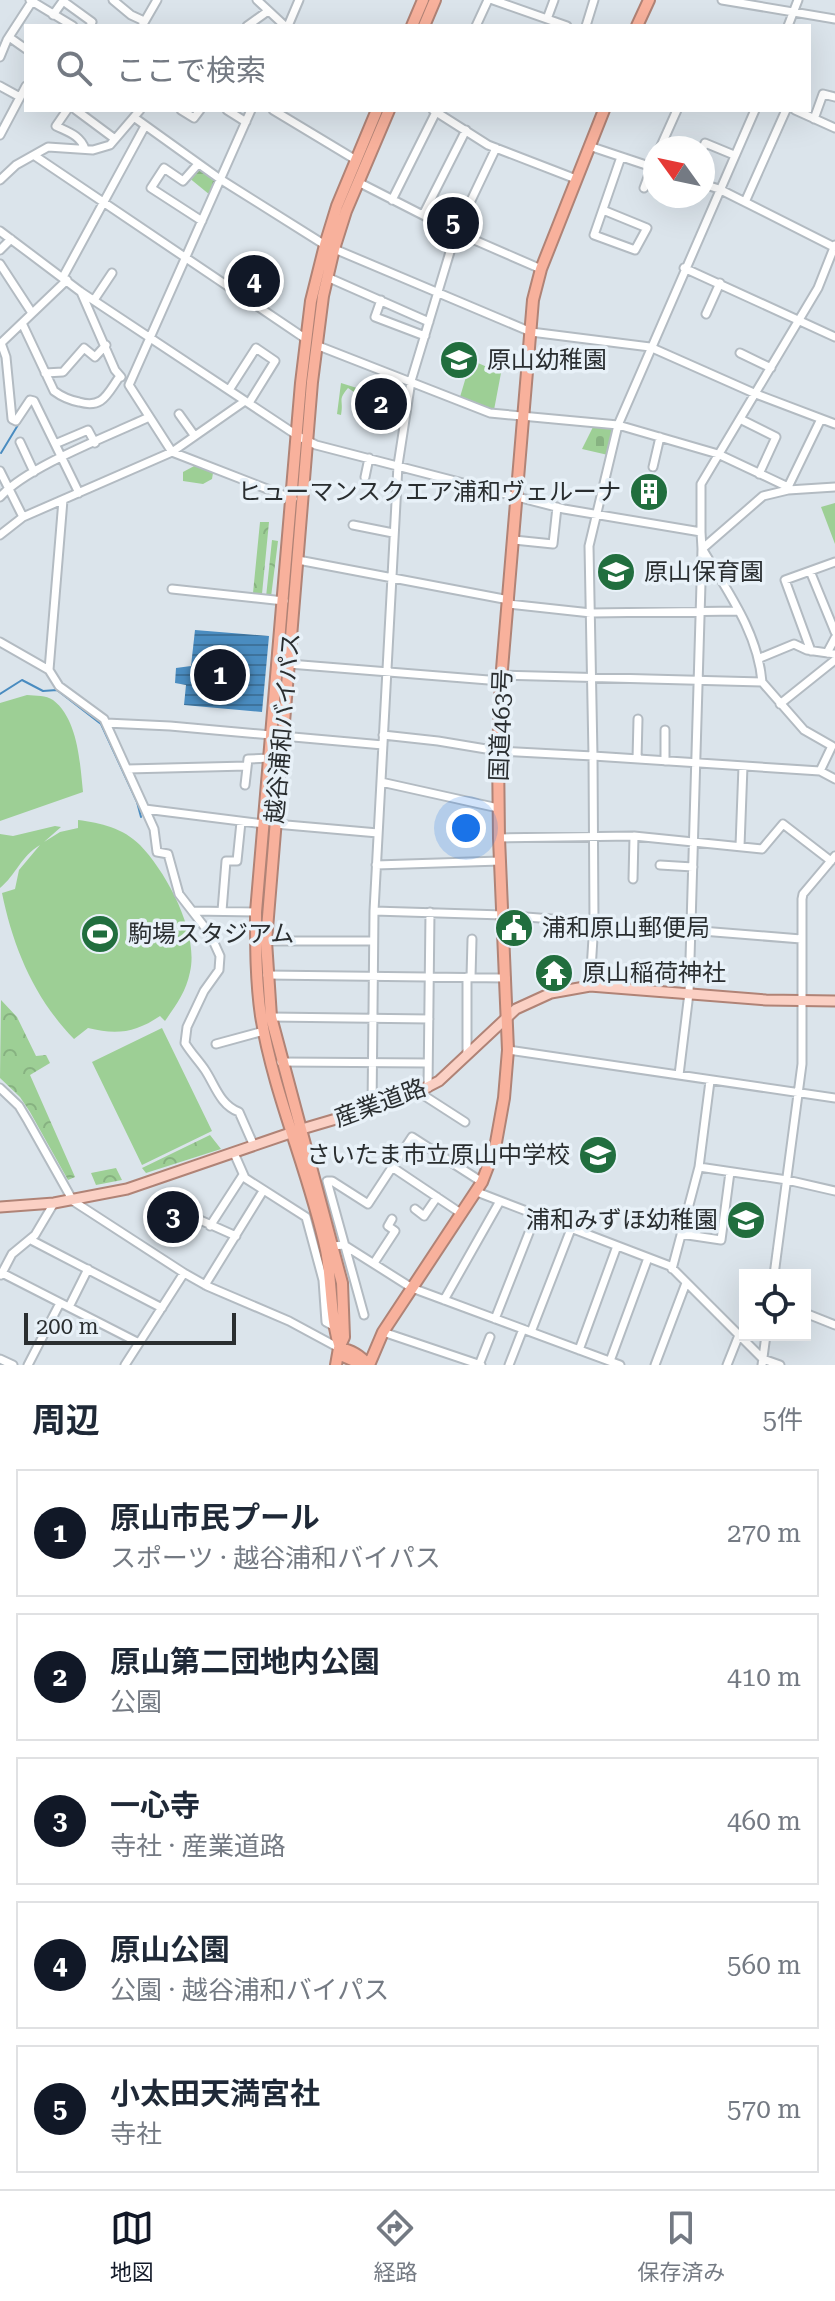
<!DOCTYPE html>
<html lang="ja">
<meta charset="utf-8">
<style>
body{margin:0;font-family:"Roboto Serif","Noto Sans JP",serif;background:#f6f6f7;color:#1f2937}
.controls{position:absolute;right:24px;bottom:24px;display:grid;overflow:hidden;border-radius:0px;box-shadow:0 8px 32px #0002}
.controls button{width:72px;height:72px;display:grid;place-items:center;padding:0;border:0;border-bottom:2px solid #e0e1e3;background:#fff;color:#1f2937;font:40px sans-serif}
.compass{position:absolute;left:643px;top:136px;width:72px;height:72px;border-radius:50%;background:#fff;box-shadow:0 8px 32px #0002;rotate:303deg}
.scale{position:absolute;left:24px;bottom:20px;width:212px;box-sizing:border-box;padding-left:8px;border:4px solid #2a2e30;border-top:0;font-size:22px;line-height:28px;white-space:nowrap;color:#2a2e30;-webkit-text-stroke:6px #e8f1f8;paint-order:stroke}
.you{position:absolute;left:466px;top:828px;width:28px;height:28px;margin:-20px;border:6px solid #fff;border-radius:50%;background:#1a73e8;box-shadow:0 0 0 12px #1a73e833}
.badge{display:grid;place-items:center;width:52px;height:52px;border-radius:50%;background:#111827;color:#fff;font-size:26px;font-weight:700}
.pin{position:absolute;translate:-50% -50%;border:4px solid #fff;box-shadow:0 2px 8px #0006}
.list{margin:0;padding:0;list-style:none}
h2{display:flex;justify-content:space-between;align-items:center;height:104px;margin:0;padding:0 32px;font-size:34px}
h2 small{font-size:26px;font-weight:400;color:#747a83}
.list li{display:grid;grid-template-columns:52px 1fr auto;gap:24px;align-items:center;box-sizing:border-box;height:128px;margin:0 16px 16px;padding:0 16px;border:2px solid #e0e1e3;border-radius:0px}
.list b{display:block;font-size:30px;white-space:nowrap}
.list p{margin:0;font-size:26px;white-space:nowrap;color:#747a83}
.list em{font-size:26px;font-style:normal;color:#747a83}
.icon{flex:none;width:44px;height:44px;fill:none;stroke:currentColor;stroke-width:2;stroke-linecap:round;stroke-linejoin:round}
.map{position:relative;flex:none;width:835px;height:1365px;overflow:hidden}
.search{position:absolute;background:#fff;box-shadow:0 8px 32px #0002;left:24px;right:24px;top:24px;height:88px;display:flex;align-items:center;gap:20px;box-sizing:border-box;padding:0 28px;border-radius:0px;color:#747a83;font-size:30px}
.sheet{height:824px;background:#fff}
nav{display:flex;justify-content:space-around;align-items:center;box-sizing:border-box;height:112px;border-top:2px solid #e0e1e3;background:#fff;font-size:22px;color:#747a83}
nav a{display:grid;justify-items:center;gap:4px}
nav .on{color:#111827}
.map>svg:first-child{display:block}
</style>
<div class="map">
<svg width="835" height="1365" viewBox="0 0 835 1365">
<defs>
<pattern id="forest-crowns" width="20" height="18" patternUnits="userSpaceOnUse" patternTransform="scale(2)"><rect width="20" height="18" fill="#9dcf95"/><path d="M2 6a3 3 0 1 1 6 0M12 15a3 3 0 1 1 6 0" fill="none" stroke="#87b281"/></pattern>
<pattern id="cemetery-stones" width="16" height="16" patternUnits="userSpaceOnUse" patternTransform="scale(2)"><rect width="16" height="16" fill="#9dcf95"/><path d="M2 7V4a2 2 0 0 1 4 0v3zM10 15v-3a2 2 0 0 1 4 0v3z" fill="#87b281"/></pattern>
<pattern id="water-rules" width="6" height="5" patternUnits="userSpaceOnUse" patternTransform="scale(2)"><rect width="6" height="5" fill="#4a8cc0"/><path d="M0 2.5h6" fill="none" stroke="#3e739c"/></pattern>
</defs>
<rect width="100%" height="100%" fill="#dbe4eb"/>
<!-- forest -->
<path fill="url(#forest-crowns)" d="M260,522H269L262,594L253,593Z
M272,540L278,541L271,597H266Z
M1,1000L17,1017L36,1056L46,1055L50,1063L30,1075L75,1177L68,1180L30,1112L20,1097L0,1078Z
M210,1135L221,1149L146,1173L142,1168Z
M116,1168L122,1180L96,1185L91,1173Z"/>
<!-- cemetery -->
<path fill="url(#cemetery-stones)" d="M198,166L216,180L210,195L188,177Z
M593,427L613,429L608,455L582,449Z"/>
<!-- green -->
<path fill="#9dcf95" d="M255,263L272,274L254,301L236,289Z
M471,360L501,373L494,410L460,397Z
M341,383L376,394L373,405L348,388C337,401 344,399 341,415L337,414Z
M198,464L213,473L212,479L203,484L183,481V472Z
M835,503V544L821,507Z
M27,695C36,696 46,695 53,700C78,719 80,763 83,792L0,821V703Z
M78,820C101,823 123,828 140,845C167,873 199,933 190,972C186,992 176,1005 165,1021L160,1016C135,1033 116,1035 88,1028L74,1039C34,998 13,947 2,893L15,889L19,870L40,845C21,856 16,875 0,888V834L13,836L55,826L61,827L44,842L60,832L78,828Z
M162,1028L212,1131L142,1165L92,1062Z"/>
<!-- water -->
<path fill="url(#water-rules)" d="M195,630L269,636L262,712L184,705L186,685L175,683L176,668L191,666Z"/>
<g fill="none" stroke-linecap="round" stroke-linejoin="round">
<!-- stream -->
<path stroke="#4a8cc0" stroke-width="2" d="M1,453L21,420
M0,694L22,680L43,691L57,690L101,724L137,802L141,817"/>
<defs>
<path id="minor" d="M30,0L73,26
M113,0L131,15L144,21
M257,0L285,26
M493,0L567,26
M722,0L835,19
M53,15L63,1L92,22L90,26
M547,19L554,0
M142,26L157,0
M247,26L268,11
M288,26L299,0
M476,26L488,0
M586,26L594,0
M788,26L798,0
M9,37L26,49
M0,57L7,40L31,3
M0,86L20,97
M67,110L56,126C68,132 80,135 85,149
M76,110L115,139
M181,110L194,118L200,110
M227,110L246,122
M251,110L129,385L172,452L293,499
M273,110L356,160
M433,110L488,145L576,179
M795,110L835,128
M135,118L220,179L325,245L531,332L650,347L756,394L835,424
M814,119L823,94L835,97
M0,135L26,86
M589,146L655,168
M660,148L677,110
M703,148L705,143L734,155
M35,156L306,339
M198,164L183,181L164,168L151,188L202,221
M0,180L16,165L48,147L93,150L110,145L140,110
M358,182L456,232L541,269
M703,184L719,189L834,247
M644,188L655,158
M392,200L437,110
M745,202L786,110
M603,210L647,228L635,250L594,235L621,157
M423,215L466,130
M0,231L81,292L298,436L316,445L564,509L701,532L702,549L763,496L788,490L835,487
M0,250L11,239
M0,264L32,313
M684,268L835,337
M63,277L145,126
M327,277L429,322
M81,292L115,370L121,377
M94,300L112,273
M381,300L375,317L425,336
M706,314L720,283
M22,323L54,391C62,397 69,400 79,402C103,409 107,394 120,376
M1,343L6,357L12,419L16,421L30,400L34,401L79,493
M0,344L67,280
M316,345L490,413L618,425L718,454L788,487V490
M740,353L771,368
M45,373L63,372L84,348L95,357L106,345
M229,390L256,348L275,361L249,403
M179,414L194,435
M740,419L776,437L759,474
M20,442L34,472
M55,444L88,430L95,443
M653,467L660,437
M0,471L23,517
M365,477L369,458
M788,487L821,419
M0,497C28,466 109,436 149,417
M353,525L393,533
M701,532V484L818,288L835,245
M0,535L23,517L172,452L245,401
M514,540L553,544L557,507
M703,550C728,592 758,633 762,682
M298,560L509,600
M810,571L835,632
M172,589L284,601
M508,604L591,613L739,611
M0,642L49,670L59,686L104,719L145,809L264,824
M811,651L785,580L835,562
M827,653L835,638
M760,658L794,644L807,650L835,654
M289,664L501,681
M49,670L63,500
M502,675L762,682L804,730L832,746L820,771
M780,704L835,660
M106,723L170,726L383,745
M383,735L438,741L498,751L593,756L589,546L618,425L755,110
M637,759L638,719
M665,761V730
M127,769L247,766
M381,782L498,808
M245,785L248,759L270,758
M145,809L154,829L157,852L168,854L179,894L210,934L220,956L219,970L204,991L187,1027L185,1043C191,1053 199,1061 205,1070C215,1085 220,1105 239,1112L254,1146
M275,824L378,833
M499,838L634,836L762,849L783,824L831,861
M740,846L743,766
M376,865L500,861
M660,865L693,867
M633,879L634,836
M193,911L256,912
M222,911L226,861H237L241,822
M374,911L503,915L801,939
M266,941H373
M267,975L506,978
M471,977L472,939
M590,986L594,922L593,756L820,771L835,779
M271,1017L429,1019
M216,1044L264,1031
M508,1050L835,1098
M467,1055V977
M281,1062L428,1063
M679,1075L689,993L702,549
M0,1088L19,1106L28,1121L73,1201L184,1273L207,1286L289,1321L339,1348
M428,1088L430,912
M420,1093L465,1122
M372,1110L374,911L398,465L411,381L456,232L496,148
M234,1153L245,1178L306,1217L323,1280L326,1322L335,1327
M392,1167L462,1214
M699,1167L787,1180L835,1191
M477,1192L670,1266L763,1359L780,1365
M415,1209L424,1216L437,1197
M200,1220L236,1236
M210,1226L243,1175
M681,1234L721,1240L730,1172
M31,1240L162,1308
M333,1246L344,1245L412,1288L620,1365
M374,1263L395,1231L388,1226L392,1219
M672,1269L699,1167L710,1081
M2,1273L139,1343
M1,1275L12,1254L35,1235L54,1203
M774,1275L802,1064V899L803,894L835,856
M205,1285L263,1191
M444,1300L500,1201
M69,1307L88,1269
M805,1313L835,1325
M364,1315L327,1181H332L368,1204L412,1137L482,1182
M495,1319L536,1215
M383,1332L481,1365
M531,1332L571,1229
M579,1350L617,1246
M0,1359L13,1365
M610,1361L648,1258
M28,1365L60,1303
M125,1365L184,1273
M479,1365L490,1337
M509,1365L523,1329
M655,1365L686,1283
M727,1365L739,1335
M762,1365L766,1335"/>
<path id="major" d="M0,1207L54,1203L127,1189L302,1129L404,1099L439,1081L516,1009L551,993L590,986L766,1000L835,1001"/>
<path id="highway" d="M412,26L423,0
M424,26L435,0
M637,26L649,0
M339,1348C351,1350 360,1355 368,1365
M336,1365L339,1348L344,1337L342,1283L271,1017L266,941L312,382L323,296L334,249L346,211L389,110
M364,1365L345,1357C330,1336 332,1279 326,1250C309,1171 274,1096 261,1016C256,981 256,947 256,912L301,383L311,301L325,245L337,206L377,110
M369,1365L383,1332L482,1182L495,1148L504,1098L508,1050L499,838L498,751L501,681L533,300L541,269L604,110"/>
</defs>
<!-- minor casing -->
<use href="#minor" stroke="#b3bbc2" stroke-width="11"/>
<!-- major casing -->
<use href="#major" stroke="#b08376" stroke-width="13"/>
<!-- highway casing -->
<use href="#highway" stroke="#b08376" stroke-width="14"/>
<!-- minor -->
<use href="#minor" stroke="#fff" stroke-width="7"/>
<!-- major -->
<use href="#major" stroke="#fbd0c4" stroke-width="9"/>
<!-- highway -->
<use href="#highway" stroke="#f8b19c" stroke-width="10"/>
</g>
<!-- icons -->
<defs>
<symbol id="school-disc" viewBox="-11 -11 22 22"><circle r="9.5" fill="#216e3e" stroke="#e8f1f8"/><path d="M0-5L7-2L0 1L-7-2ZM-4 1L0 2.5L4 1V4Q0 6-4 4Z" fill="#fff"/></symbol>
<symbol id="building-disc" viewBox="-11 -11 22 22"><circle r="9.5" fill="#216e3e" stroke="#e8f1f8"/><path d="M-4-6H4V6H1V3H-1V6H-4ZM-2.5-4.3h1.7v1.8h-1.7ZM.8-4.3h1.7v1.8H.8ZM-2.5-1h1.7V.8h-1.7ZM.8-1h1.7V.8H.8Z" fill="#fff"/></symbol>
<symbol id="civic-disc" viewBox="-11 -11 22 22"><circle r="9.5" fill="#216e3e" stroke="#e8f1f8"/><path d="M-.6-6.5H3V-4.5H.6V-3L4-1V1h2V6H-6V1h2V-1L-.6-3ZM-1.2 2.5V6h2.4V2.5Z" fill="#fff"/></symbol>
<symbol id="stadium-disc" viewBox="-11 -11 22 22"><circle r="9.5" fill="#216e3e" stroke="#e8f1f8"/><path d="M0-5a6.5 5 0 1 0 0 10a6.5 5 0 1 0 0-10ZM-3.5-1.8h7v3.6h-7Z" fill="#fff"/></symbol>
<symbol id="temple-disc" viewBox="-11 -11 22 22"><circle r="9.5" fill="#216e3e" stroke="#e8f1f8"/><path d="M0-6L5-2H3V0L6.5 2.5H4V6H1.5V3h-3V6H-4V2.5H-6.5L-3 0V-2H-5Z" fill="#fff"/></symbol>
</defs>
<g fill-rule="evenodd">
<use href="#school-disc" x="437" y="338" width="44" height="44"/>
<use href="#building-disc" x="627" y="470" width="44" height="44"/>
<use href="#school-disc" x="594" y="550" width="44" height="44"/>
<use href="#civic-disc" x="492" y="906" width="44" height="44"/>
<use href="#stadium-disc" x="78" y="912" width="44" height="44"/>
<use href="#temple-disc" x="532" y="951" width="44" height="44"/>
<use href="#school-disc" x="576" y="1133" width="44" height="44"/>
<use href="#school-disc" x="724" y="1198" width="44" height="44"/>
</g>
<g text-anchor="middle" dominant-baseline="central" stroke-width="7" stroke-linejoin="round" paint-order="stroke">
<!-- poi labels -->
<g font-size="24" fill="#2a2e30" stroke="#e8f1f8" text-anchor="start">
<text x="487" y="360">原山幼稚園</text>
<text x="621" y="492" text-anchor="end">ヒューマンスクエア浦和ヴェルーナ</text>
<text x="644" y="572">原山保育園</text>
<text x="542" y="928">浦和原山郵便局</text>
<text x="128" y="934">駒場スタジアム</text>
<text x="582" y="973">原山稲荷神社</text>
<text x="570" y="1155" text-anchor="end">さいたま市立原山中学校</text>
<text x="718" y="1220" text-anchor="end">浦和みずほ幼稚園</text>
</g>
<!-- street labels -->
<g font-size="24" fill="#2a2e30" stroke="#e8f1f8">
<text transform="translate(501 725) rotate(-88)">国道463号</text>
<text transform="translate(283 728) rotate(-85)">越谷浦和バイパス</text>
<text transform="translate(380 1103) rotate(-20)">産業道路</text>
</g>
</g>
</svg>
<div class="controls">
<button><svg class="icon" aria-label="locate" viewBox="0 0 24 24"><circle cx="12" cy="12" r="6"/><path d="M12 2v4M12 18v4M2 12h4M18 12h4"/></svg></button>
</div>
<svg class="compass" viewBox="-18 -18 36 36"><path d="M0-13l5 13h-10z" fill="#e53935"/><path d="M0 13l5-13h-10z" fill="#747a83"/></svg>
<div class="scale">200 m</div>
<div class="you"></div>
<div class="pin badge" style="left:220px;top:675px">1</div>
<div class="pin badge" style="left:381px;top:404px">2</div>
<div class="pin badge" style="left:173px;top:1217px">3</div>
<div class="pin badge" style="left:254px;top:281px">4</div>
<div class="pin badge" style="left:453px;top:223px">5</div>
<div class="search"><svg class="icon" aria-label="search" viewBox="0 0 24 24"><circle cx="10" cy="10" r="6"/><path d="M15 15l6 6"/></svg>ここで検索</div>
</div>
<section class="sheet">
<h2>周辺<small>5件</small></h2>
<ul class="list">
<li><span class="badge">1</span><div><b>原山市民プール</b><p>スポーツ · 越谷浦和バイパス</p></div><em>270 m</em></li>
<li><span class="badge">2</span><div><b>原山第二団地内公園</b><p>公園</p></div><em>410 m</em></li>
<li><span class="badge">3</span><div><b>一心寺</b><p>寺社 · 産業道路</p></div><em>460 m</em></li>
<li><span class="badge">4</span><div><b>原山公園</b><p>公園 · 越谷浦和バイパス</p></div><em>560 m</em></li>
<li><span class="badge">5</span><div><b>小太田天満宮社</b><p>寺社</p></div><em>570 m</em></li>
</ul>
</section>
<nav>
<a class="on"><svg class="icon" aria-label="map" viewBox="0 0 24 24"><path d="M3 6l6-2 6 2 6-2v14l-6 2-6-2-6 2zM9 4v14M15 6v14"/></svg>地図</a>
<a><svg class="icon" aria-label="directions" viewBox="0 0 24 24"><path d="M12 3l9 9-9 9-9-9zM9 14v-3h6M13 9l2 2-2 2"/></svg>経路</a>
<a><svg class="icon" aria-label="saved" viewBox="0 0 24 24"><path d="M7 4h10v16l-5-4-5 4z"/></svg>保存済み</a>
</nav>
